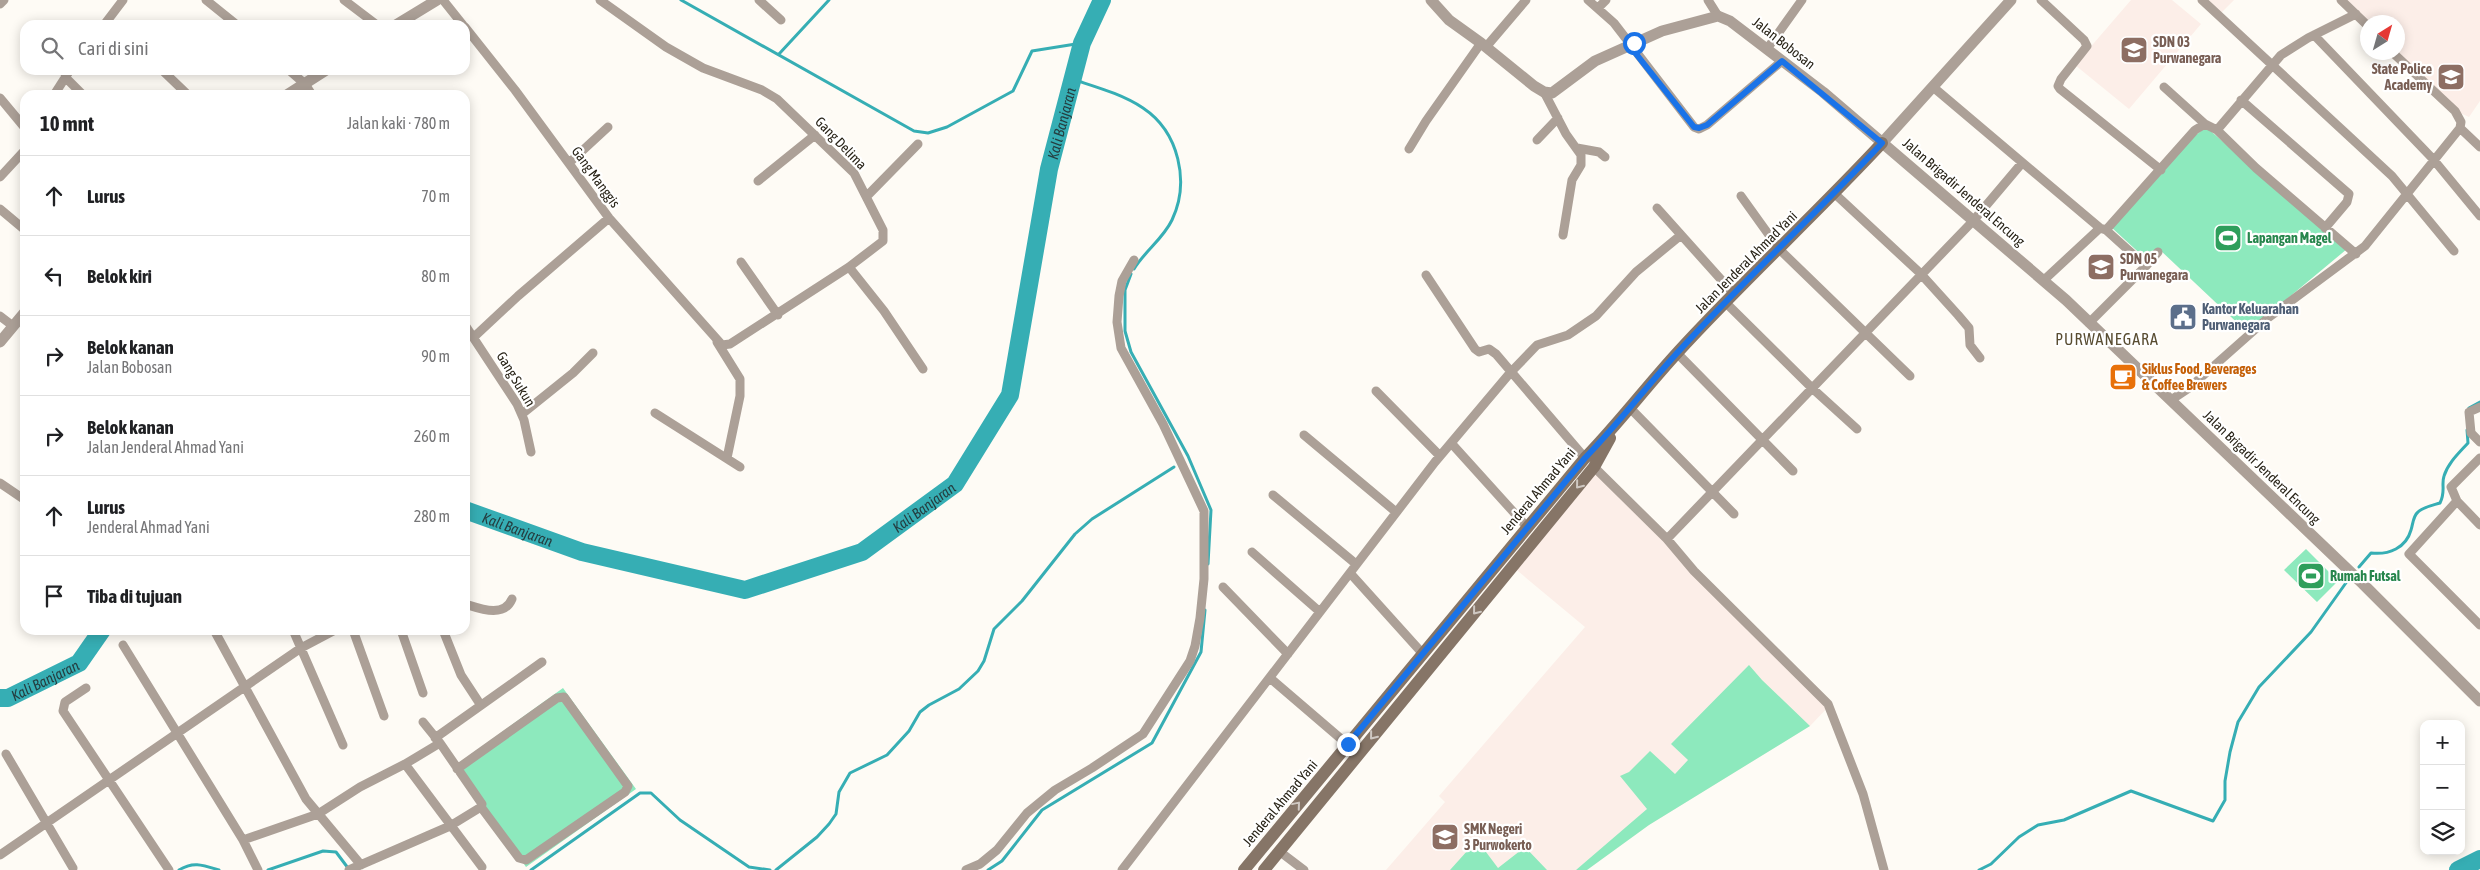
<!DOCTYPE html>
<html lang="id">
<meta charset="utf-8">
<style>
body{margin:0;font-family:"Asap Condensed",sans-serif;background:#f2f2f2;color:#202124}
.controls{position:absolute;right:15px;bottom:15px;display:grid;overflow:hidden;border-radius:10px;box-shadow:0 2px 12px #0003}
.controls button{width:45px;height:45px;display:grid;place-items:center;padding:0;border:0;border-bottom:1px solid #e0e0e0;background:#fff;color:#202124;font:25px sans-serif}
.compass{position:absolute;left:2360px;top:15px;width:45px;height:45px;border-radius:50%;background:#fff;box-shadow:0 2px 12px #0003;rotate:37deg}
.stop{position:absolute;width:15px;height:15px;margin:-11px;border:4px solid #1a73e8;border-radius:50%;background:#fff}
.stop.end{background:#1a73e8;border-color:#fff;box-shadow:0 1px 5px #0008}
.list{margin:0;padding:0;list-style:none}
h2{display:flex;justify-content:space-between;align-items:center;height:65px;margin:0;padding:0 20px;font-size:21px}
h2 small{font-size:16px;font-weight:400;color:#757577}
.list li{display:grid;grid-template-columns:32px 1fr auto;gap:15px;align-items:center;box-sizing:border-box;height:80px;padding:0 20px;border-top:1px solid #e0e0e0}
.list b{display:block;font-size:19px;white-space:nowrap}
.list p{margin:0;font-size:16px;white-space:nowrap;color:#757577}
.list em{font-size:16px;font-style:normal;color:#757577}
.icon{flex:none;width:28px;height:28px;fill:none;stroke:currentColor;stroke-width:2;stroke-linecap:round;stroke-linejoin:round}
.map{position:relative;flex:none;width:2480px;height:870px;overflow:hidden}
.search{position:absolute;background:#fff;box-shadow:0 2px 12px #0003;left:20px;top:20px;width:450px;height:55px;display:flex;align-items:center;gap:12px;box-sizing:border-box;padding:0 18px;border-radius:15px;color:#757577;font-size:19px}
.panel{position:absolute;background:#fff;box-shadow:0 2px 12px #0003;left:20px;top:90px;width:450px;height:545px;border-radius:15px}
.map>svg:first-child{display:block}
</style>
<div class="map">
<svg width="2480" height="870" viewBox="0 0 2480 870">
<rect width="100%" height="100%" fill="#fefbf5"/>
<!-- education -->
<path fill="#fceee8" d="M2131,0H2172L2201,24L2129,109L2075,65Z
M2205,0H2234L2220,14Z
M2341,0H2480V101L2469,117L2458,112L2398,52V22H2368Z
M1594,467L1831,704L1810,726L1649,825L1587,870H1386L1445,802L1439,796L1585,627L1513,567Z"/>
<!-- green -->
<path fill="#8de9bd" d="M2206,127L2347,249L2247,332L2159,249L2147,260L2111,227L2186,143Z
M2306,549L2338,581L2317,602L2284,570Z
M1749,665L1762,680L1810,726L1649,825L1587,870H1576L1647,809L1620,776L1629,772L1650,751L1675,774L1688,760L1671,744Z
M563,688L636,789L526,867L456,765Z
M1477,840L1498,868L1525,847L1547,870H1450Z"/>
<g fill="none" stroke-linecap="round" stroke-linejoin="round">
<!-- stream -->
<path stroke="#36aeb4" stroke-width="3" d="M681,0L914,131L928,133L947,127L1013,91L1032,51L1082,43
M779,54L829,0
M1072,79C1096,87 1122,94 1143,108C1179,132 1190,182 1172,220C1163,239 1144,252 1134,269
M1131,274L1125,290V331L1131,352L1188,456L1211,510L1208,564
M2469,408L2480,402
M2359,567L2371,553C2389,555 2406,548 2411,530C2413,524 2413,516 2418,512C2423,507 2434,505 2440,503C2446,491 2441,485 2444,476C2448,463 2459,453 2468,443L2467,430
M179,870C193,861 203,865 219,870
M268,870L323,851L336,852L348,868
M531,870L640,793H651L680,820L749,867L770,870
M776,870L817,837L829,824L836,814L839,792L850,773L887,755L909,731L920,712L929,705L959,689L978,671L984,661L994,629L1022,601L1075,534L1092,519L1174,467
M988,870L1002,861L1042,810L1152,743L1201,652L1205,610
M1979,870L1991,864L2019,837L2038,825L2064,820L2131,791L2213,821L2225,800V781L2230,752L2238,722L2259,687L2311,632L2348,580"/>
<!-- river -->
<g stroke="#36aeb4" stroke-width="18">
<path id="s1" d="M465,510L582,552L745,590L862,552L955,484L1010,395L1049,169L1082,43L1102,0"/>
<path id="s2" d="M0,698H8L79,663L102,630"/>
<path d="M2458,870L2480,859"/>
</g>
<!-- minor -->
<path stroke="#aca097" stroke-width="9" d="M206,0L237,25
M344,0L377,25
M443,0L463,25
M759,0L781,20
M1588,0L1614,23L1694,127L1699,129L1707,125L1782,61
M1708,0L1718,16
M2041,0L2084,40L2087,46L2061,79L2058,86L2060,89L2161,170
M2202,0L2392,176L2454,251
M2341,0L2368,26
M0,4L4,0
M1598,8L1606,0
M104,25L123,0
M465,27L515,90L609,218L722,345L730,344L849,267L883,241V230L854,173L777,99L762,90L703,68L666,47L600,0
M2314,35L2433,159L2480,216
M1486,47L1526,0
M1767,49L1802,0
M162,70L188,95
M289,70L305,84L312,95
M65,77L83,95
M1933,87L2100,228
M2164,87L2205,124
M1544,92L1566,134L1581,155V165L1572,180L1563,235
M54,95L70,70
M0,98L25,128
M2241,100L2349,194L2347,202L2325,228
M2460,128L2480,147
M2217,130L2281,55L2308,38L2356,14
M1537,140L1558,118
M1577,148L1599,152L1605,157
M1409,149L1426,121L1481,43
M569,163L608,127
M0,177L25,150
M758,181L815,135
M1835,194L1920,273L1958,315L1969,328L1970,345L1980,358
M867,196L918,144
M1741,196L1779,249L1910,376
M1657,208L1734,294
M0,209L25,230
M741,262L778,315
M2146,266L2158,252
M849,267L884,311L923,369
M1426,275L1475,349L1479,352L1489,349L1496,354L1585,458
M2044,280L2100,228L2106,230L2195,130L2205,124L2217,130L2256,168L2356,254
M1725,302L1813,389L1857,429
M0,316L13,326
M2089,323L2146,266L2106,230
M465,325L517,404L524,420L531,452
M474,337L518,296L609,218
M717,342L740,379V396L727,458
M1677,353L1793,471
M1376,391L1440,456
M2171,400L2189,388L2268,318L2365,246L2460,128L2461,122L2455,111L2392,52
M2480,407L2469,412L2471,433L2480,442
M1630,408L1734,514
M655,413L740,467
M522,414L573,373L593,353
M1304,435L1396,512
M1452,444L1527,527
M2480,458L2451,487L2457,501L2409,554L2480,625
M1594,467L1667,539L1694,571L1828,704L1863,794L1884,870
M0,483L25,500
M1273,495L1356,564
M2457,501L2480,525
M1667,539L1973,221L2022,163
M1252,552L1320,612
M1350,573L1423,654
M1223,587L1288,654
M465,604C481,609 504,618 512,599
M214,630L306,799L361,865
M293,630L343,745
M353,630L384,716
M401,630L423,693
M443,630L461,675L480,704
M123,645L243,840L258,870
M1270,678L1347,744
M86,688L65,702L63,711L169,870
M435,738L542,662
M6,754L73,868
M405,764L482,867
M457,769L557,698L564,697L628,786L625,792L526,860L519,858L481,807
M243,840L318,814L360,787L405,764L440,743L423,722
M1279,851L1304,870
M0,855L301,648L335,630
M349,870L450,826L481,807L482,804L440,743
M966,870L980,864L997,850L1027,813L1055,790L1092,768L1143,734L1190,661L1195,646L1200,618L1204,579V511L1163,424L1121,348L1117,322L1119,296L1122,281L1134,260
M1122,870L1435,462L1510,373L1537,345L1568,335L1596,316L1636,272L1681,235"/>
<!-- tertiary -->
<path stroke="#aca097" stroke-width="11" d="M1431,0L1449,20L1481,43L1534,86L1544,92L1552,93L1595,61L1662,31L1718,16L1730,21L1823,92L2066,300L2363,584L2480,701
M396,25L437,0
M287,95L326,70
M1882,143L2011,0
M0,342L25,312"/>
<!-- secondary -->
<path stroke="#867567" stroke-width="12" d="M1244,870L1585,458C1618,424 1646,387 1678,352C1744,280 1816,214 1882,143
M1264,870L1594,467L1610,438"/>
</g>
<!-- one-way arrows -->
<defs><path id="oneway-chevron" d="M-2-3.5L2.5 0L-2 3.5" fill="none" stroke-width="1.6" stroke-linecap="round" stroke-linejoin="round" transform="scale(1.25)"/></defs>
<g stroke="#cfc8c2">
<use href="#oneway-chevron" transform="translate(1579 485) rotate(129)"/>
<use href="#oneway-chevron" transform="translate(1476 611) rotate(129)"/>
<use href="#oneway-chevron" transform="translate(1373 736) rotate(129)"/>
<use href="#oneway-chevron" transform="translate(1297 805) rotate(-50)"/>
</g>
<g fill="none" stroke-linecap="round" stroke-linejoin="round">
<!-- route -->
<path stroke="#1a73e8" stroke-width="6" d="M1348,744L1585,458C1618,424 1646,387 1678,352C1744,280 1816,214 1882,143L1782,61L1707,125L1699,128L1694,127L1629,45L1634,43"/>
</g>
<!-- icons -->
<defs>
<symbol id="school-square" viewBox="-11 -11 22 22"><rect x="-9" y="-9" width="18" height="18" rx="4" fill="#8d6e63" stroke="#fff"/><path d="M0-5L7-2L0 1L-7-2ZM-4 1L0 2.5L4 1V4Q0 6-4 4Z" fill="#fff"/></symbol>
<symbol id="university-square" viewBox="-11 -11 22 22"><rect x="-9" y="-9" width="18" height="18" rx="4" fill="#8d6e63" stroke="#fff"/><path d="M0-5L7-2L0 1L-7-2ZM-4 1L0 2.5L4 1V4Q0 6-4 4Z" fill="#fff"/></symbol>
<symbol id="stadium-square" viewBox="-11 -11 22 22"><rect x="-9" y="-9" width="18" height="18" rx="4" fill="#2e9e5b" stroke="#fff"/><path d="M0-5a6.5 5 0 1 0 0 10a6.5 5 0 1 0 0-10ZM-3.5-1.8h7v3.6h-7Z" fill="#fff"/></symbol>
<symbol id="civic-square" viewBox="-11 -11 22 22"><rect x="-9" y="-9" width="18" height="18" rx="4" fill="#5c6f8a" stroke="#fff"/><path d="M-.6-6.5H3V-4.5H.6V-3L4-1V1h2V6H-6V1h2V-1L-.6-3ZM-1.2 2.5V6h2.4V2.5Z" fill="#fff"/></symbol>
<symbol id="cafe-square" viewBox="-11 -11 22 22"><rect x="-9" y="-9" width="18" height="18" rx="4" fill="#e8710a" stroke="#fff"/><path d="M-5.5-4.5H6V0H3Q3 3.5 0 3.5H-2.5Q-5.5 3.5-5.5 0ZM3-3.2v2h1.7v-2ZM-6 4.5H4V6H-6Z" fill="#fff"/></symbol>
</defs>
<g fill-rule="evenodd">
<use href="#school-square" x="2118" y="34" width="32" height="32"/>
<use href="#university-square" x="2435" y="61" width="32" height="32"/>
<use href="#stadium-square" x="2212" y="222" width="32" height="32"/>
<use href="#school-square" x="2085" y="251" width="32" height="32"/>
<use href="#civic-square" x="2167" y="301" width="32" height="32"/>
<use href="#cafe-square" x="2107" y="361" width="32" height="32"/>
<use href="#stadium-square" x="2295" y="560" width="32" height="32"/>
<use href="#school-square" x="1429" y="821" width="32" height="32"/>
</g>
<g text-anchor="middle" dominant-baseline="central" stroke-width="4.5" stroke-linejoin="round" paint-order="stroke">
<!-- education labels -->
<g font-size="14" font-weight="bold" fill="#785e54" stroke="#fff" text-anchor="start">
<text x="2153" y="42">SDN 03<tspan x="2153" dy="16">Purwanegara</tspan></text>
<text x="2432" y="69" text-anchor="end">State Police<tspan x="2432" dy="16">Academy</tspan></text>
<text x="2120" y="259">SDN 05<tspan x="2120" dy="16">Purwanegara</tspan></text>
<text x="1464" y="829">SMK Negeri<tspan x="1464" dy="16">3 Purwokerto</tspan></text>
</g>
<!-- street labels -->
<g font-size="14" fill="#282317" stroke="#fff">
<text transform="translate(1784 43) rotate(38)">Jalan Bobosan</text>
<text transform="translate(841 143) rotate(46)">Gang Delima</text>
<text transform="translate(596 177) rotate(54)">Gang Manggis</text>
<text transform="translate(1964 192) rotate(41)">Jalan Brigadir Jenderal Encung</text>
<text transform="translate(1746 262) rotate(-45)">Jalan Jenderal Ahmad Yani</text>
<text transform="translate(516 379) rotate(59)">Gang Sukun</text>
<text transform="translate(2262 467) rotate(44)">Jalan Brigadir Jenderal Encung</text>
<text transform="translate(1538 491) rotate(-50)">Jenderal Ahmad Yani</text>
<text transform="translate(1280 803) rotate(-50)">Jenderal Ahmad Yani</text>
</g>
<!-- leisure labels -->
<g font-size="14" font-weight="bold" fill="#27864d" stroke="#fff" text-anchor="start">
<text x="2247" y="238">Lapangan Magel</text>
<text x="2330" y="576">Rumah Futsal</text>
</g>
<!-- service labels -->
<g font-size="14" font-weight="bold" fill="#4e5e75" stroke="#fff" text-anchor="start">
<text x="2202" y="309">Kantor Keluarahan<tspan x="2202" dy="16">Purwanegara</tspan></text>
</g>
<!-- food labels -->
<g font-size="14" font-weight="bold" fill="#c56008" stroke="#fff" text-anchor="start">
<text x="2142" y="369">Siklus Food, Beverages<tspan x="2142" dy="16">&amp; Coffee Brewers</tspan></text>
</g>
<!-- water labels -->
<g font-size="15" font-style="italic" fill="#243e40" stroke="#fff">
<text stroke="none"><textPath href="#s1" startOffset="911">Kali Banjaran</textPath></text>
<text stroke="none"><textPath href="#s1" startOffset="491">Kali Banjaran</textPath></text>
<text stroke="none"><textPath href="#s1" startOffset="56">Kali Banjaran</textPath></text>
<text stroke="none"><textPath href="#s2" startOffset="49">Kali Banjaran</textPath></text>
</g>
<!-- quarter labels -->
<g font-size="16" letter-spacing="1" fill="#594d32" stroke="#fff">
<text x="2107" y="339">PURWANEGARA</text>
</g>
</g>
</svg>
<div class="controls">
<button>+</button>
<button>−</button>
<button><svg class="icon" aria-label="layers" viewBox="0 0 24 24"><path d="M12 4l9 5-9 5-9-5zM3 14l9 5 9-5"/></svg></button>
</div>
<svg class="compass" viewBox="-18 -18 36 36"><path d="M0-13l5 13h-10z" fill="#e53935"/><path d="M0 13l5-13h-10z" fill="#757577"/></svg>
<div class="stop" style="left:1634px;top:43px"></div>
<div class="stop end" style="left:1348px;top:744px"></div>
<div class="search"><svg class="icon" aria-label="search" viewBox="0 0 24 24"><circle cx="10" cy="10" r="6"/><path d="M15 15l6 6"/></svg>Cari di sini</div>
<section class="panel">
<h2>10 mnt<small>Jalan kaki · 780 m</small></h2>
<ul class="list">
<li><svg class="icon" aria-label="ahead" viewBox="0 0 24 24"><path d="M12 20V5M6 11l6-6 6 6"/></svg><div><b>Lurus</b></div><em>70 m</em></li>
<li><svg class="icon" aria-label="left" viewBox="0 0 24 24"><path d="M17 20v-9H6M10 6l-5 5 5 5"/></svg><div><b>Belok kiri</b></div><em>80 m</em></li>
<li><svg class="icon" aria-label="right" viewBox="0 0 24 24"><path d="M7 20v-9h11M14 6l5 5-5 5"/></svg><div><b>Belok kanan</b><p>Jalan Bobosan</p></div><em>90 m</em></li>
<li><svg class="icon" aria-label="right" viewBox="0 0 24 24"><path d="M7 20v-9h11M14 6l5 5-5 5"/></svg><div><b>Belok kanan</b><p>Jalan Jenderal Ahmad Yani</p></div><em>260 m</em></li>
<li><svg class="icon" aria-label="ahead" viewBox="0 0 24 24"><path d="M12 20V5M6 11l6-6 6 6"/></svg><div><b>Lurus</b><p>Jenderal Ahmad Yani</p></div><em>280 m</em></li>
<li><svg class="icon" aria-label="arrive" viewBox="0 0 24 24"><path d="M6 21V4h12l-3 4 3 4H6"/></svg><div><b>Tiba di tujuan</b></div></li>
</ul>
</section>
</div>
